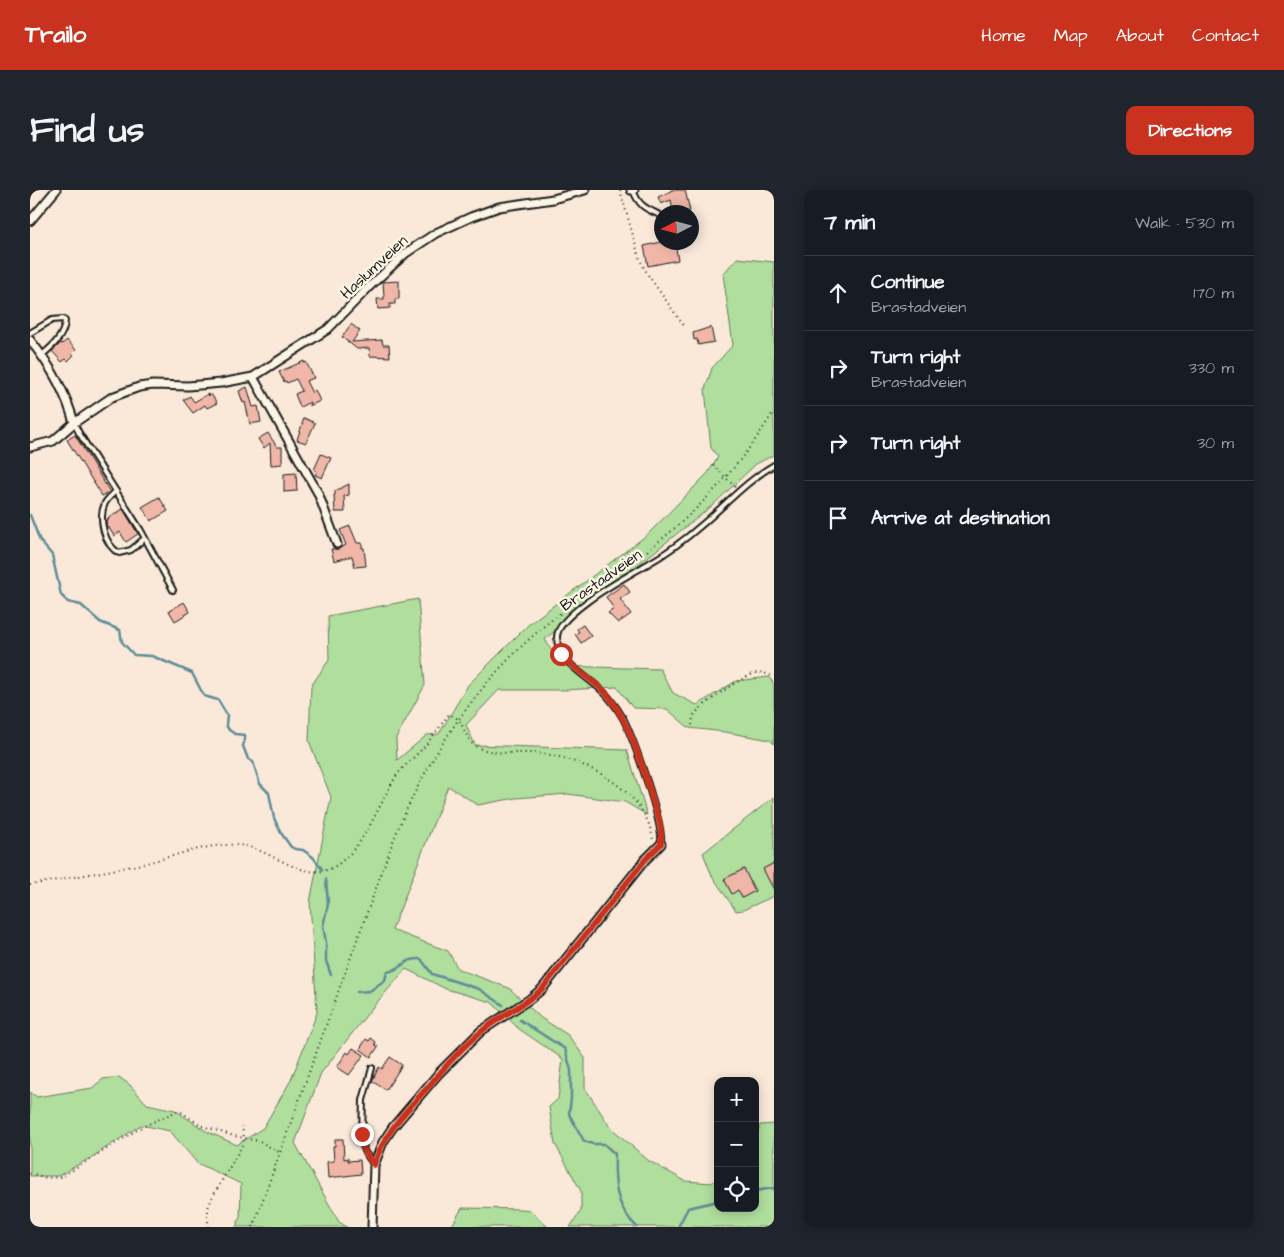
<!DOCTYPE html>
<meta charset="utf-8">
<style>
body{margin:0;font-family:"Architects Daughter",sans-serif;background:#20242c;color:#f1f3f6}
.controls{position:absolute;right:15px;bottom:15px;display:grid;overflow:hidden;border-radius:10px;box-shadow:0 2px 12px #0003}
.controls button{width:45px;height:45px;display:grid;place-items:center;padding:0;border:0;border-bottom:1px solid #363941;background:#171b24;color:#f1f3f6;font:25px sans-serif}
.compass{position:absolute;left:624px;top:15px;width:45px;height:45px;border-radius:50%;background:#171b24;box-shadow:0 2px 12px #0003;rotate:264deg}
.stop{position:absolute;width:15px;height:15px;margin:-11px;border:4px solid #c8321e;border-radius:50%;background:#fff}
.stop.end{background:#c8321e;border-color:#fff;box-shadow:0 1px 5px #0008}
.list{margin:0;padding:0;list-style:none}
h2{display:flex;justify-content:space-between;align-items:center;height:65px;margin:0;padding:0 20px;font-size:21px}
h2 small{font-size:16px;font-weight:400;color:#9ea1a6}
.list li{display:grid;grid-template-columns:32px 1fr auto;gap:15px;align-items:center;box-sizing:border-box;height:75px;padding:0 20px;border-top:1px solid #363941}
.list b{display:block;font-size:19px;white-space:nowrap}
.list p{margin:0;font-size:16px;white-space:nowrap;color:#9ea1a6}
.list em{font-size:16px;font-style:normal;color:#9ea1a6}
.icon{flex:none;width:28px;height:28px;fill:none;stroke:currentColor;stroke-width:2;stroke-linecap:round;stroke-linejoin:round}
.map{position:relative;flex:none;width:744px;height:1037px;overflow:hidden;border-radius:10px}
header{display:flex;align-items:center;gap:30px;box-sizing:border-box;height:70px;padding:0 25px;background:#c8321e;color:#fff}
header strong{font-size:24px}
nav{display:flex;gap:28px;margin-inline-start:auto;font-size:18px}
.intro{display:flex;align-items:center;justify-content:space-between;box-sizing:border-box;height:120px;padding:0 30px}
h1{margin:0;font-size:35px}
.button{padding:12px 22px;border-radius:10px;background:#c8321e;color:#fff;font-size:18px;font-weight:700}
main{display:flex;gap:30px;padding:0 30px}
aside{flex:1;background:#171b24;border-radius:10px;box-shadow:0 2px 12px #0003}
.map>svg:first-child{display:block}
</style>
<header>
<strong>Trailo</strong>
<nav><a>Home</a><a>Map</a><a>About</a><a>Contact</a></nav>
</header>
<div class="intro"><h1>Find us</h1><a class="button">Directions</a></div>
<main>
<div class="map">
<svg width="744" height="1037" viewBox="0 0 744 1037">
<rect width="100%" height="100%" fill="#fae9d9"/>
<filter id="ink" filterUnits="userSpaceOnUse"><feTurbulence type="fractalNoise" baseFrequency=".02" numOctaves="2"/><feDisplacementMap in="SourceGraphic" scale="10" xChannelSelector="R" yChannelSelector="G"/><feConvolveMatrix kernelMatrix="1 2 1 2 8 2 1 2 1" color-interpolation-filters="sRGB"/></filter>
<g filter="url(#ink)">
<!-- green -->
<path fill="#afde9d" stroke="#667d5c" d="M707,68L744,72V265L726,274L683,315L515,449L530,476L630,479L643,503L667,515L706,491L739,487L744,494V554L740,550L695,542L659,538L637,519L603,518L587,497L534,500H469L436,535L445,555L597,560L617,625L595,612L538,604L486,608L448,615L418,596L362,740L418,761L428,779L479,798L511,828L538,845L555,868V898L580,937L619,971L655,991L682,993L688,987V1018H725V953L730,935L744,934V1037H540L551,1021V1001L525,954L519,917L528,909L533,869L489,839L461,812L416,799L376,779L342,818L291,883L265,953L309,1032L317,1037H206L210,1027L211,994L167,973L140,941L111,935L62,967L28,986H0V902L7,907L62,898L73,889L89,887L100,895L117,914L145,920L176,941L207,955L233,938L261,890L287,823L280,712L301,607L279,551L281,496L299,470L298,426L388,409L395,495L366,548L367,570L397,545L409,544L438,495L499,434L617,345L678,283L688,267L681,258L675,199L682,178L703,155L693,84Z
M744,607V706L713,720L706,721L682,686L673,663Z
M432,1018L492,1019L500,1020L518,1037H421Z"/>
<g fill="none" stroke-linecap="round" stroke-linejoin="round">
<!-- stream -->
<path stroke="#5f8b98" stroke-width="2.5" d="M0,325L10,351L22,365L31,405L38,412L51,415L70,432L90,440L92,452L104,465L122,466L162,483L174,506L188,510L197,525L196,535L199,540L205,544L215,545V549L213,556L218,569L223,572L230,594L239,603L244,628L251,643L261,657L265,659L273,660L283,667L292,679
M296,689L298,714L293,736L296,752V771L301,785
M327,802L340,801L355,790L357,782C372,780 373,768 391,769L402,784L449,799L473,815
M490,830L535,859L541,880V908L539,924L554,951L563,954H574L585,964C584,992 585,1017 607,1037
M725,1001L744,998
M648,1037L658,1018L688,1011"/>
</g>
<!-- building -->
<path fill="#f0b7a8" stroke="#1c1c1c" d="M641,0H655L660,21L643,22L641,10L631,14L628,7L641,1Z
M631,52H645L648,70L618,76L614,56Z
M369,91V109H365V114H360V118L348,119L347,109H354V106L353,92Z
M321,134L330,141L322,152L352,150L353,155H359L360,167L340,166L339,158L327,159L312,147Z
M681,137L684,152L668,155L667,149L664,150L663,143Z
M37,150L46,160L42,164L44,165L38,171L36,169L32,172L22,161L31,153L32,154Z
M274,171V173L276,172L284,188L276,191L282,203L285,200L290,211L279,216L280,212L270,217L265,204L272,201L266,189L257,193L256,191L254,192L249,182Z
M217,197L223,217L228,216L231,232L220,234L215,212L213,213L209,201Z
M178,204L179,206L181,204L187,213L177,218L175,215L163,223L153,210L160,206L164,212Z
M274,228L285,233L276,253L267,250Z
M238,243L247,257H252V274L241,275L240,253L234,258L228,249Z
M45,245L80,302L72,306L37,250Z
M291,264L301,268L292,288L285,285L287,281L284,280Z
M266,283L267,301L254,302V284Z
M319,294V305L314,306L315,322H305L304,305H305V301Z
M129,307L138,321L121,331L112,317Z
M93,319L108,344L96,352L90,342L84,346L76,333V331L80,327Z
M320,336L327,353H332V358H334L336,376L325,377L322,366L304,371L301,359H308L316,355L310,340Z
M594,394L600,402L590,409L601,424L588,433L578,423L584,419L576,407Z
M154,412L160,422L145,431L139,421Z
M553,435L561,446L551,453L545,444L549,442L547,439Z
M744,673V700L733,679Z
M714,679L725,701L712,708L708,700L702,704L694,689Z
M341,848L346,852L345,854L348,857L341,867L330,859L336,849L339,851Z
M323,858L334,865L319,885L307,877L317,862L319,864Z
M360,867L372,875L356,900L342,891L349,877L352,879Z
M305,949H313L314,969L318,968V971L330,970L331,984L298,988L297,972L304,971L303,956H305Z"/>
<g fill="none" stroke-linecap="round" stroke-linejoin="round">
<defs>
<path id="service" d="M603,0C609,17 617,19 632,26
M0,143L22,130L33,129L35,131C34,146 23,156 12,165
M44,233L49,243L110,339L143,400
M86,301C82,305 78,308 75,313C68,328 74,355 89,363L101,360L115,348
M631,654C634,634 603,548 593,528C589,521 584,514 580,509C565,489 527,475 527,447C527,424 596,387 616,375C634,365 658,347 674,333C697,313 718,290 744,275
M342,878L333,910L332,944L334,961L344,975"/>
<path id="minor" d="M601,0H604
M0,31L26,0
M0,150C20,175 36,202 44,233L23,251L0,257
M223,187L288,303L307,354
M44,233L82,207L109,197L123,195L158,196L191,193L223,187L298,139L340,96L376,63L406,43L441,27L469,17L523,9L555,0
M342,1037L344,975L353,952L363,937L409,883L451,841L500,809L512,799L615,670L631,654"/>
</defs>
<!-- service casing -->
<use href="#service" stroke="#1c1c1c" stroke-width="8"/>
<!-- minor casing -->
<use href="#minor" stroke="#1c1c1c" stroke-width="11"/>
<!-- path -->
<path stroke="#1c1c1c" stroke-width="2" stroke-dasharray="1 4" stroke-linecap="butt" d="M590,0L610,70L618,85L654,136
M581,388C649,339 700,293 744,221
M662,535C663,532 662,527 665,524C671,515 714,485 726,483C732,481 738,485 744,487
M0,695C37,688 75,682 112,674C143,667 176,653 208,655C241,657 275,697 307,675C335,656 348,616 365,588C373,576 385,567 394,557C403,547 411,535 419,524C423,526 427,528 429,530C435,539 438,554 449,558C471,567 498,560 521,565C563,574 618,604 623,651
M0,983L17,988L32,987L110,938L147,921L151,922L172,936L204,946L229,951L249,962
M178,1037V1018L182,1008L213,954L214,948L212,936
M223,1037L359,662C395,565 456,477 540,416"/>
<!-- service -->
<use href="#service" stroke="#fcf5e5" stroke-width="4"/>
<!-- minor -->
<use href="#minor" stroke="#fcf5e5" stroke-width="7"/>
<!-- path-bridge -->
<path stroke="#1c1c1c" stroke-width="2" stroke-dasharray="1 4" stroke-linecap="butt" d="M683,275L705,297"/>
</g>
</g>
<g fill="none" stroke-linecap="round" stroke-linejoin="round" filter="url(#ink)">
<!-- route -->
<path stroke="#c8321e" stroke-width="6" d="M332,944L334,961L344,975C354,943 376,921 398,897C415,877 432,857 452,841C471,825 494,816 512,799L615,670L631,654V640L629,630C616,590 605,542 580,508C566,490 545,482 531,464"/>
</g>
<g text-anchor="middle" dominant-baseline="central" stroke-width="5" stroke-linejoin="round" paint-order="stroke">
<!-- street labels -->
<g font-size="16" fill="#1c1c1c" stroke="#fcf5e5">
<text transform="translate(344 77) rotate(-43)">Haslumveien</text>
<text transform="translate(571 390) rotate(-35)">Brastadveien</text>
</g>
</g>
</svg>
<div class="controls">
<button>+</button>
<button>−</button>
<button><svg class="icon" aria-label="locate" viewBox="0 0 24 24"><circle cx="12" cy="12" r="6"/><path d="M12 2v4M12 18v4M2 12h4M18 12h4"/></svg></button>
</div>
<svg class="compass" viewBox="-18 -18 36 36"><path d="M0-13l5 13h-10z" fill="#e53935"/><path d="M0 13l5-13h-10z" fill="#9ea1a6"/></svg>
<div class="stop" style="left:531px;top:464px"></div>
<div class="stop end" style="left:332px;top:944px"></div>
</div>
<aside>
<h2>7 min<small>Walk · 530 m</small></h2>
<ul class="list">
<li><svg class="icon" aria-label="ahead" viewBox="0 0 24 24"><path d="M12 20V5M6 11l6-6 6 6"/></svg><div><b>Continue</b><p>Brastadveien</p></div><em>170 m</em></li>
<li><svg class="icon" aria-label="right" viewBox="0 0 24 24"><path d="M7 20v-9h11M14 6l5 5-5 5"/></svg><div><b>Turn right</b><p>Brastadveien</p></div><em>330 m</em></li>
<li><svg class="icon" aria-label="right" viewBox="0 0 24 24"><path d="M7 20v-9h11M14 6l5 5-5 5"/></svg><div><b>Turn right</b></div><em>30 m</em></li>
<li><svg class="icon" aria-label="arrive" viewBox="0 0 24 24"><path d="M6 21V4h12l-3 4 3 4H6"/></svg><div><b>Arrive at destination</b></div></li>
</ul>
</aside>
</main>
